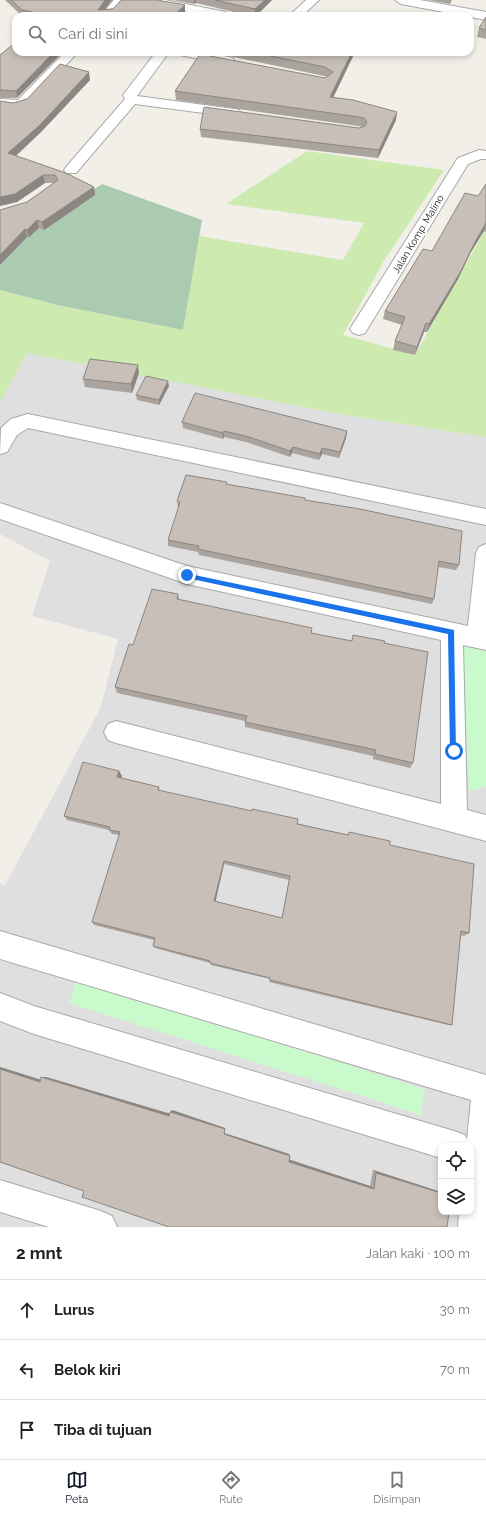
<!DOCTYPE html>
<html lang="id">
<meta charset="utf-8">
<style>
body{margin:0;font-family:Raleway,sans-serif;background:#f6f6f6;color:#222}
.controls{position:absolute;right:12px;bottom:12px;display:grid;overflow:hidden;border-radius:8px;box-shadow:0 2px 6px #0003}
.controls button{width:36px;height:36px;display:grid;place-items:center;padding:0;border:0;border-bottom:1px solid #e0e0e0;background:#fff;color:#222;font:20px sans-serif}
.stop{position:absolute;width:12px;height:12px;margin:-9px;border:3px solid #1a73e8;border-radius:50%;background:#fff}
.stop.end{background:#1a73e8;border-color:#fff;box-shadow:0 1px 4px #0008}
.list{margin:0;padding:0;list-style:none}
h2{display:flex;justify-content:space-between;align-items:center;height:52px;margin:0;padding:0 16px;font-size:17px}
h2 small{font-size:13px;font-weight:400;color:#767676}
.list li{display:grid;grid-template-columns:26px 1fr auto;gap:12px;align-items:center;box-sizing:border-box;height:60px;padding:0 16px;border-top:1px solid #e0e0e0}
.list b{display:block;font-size:15px;white-space:nowrap}
.list em{font-size:13px;font-style:normal;color:#767676}
.icon{flex:none;width:22px;height:22px;fill:none;stroke:currentColor;stroke-width:2;stroke-linecap:round;stroke-linejoin:round}
.map{position:relative;flex:none;width:486px;height:1227px;overflow:hidden}
.search{position:absolute;background:#fff;box-shadow:0 2px 6px #0003;left:12px;right:12px;top:12px;height:44px;display:flex;align-items:center;gap:10px;box-sizing:border-box;padding:0 14px;border-radius:12px;color:#767676;font-size:15px}
.sheet{height:232px;background:#fff}
nav{display:flex;justify-content:space-around;align-items:center;box-sizing:border-box;height:56px;border-top:1px solid #e0e0e0;background:#fff;font-size:11px;color:#767676}
nav a{display:grid;justify-items:center;gap:2px}
nav .on{color:#111827}
.map>svg:first-child{display:block}
</style>
<div class="map">
<svg width="486" height="1227" viewBox="0 0 486 1227">
<rect width="100%" height="100%" fill="#f2efe9"/>
<!-- residential -->
<path fill="#e0dfdf" fill-rule="evenodd" d="M27,352L339,414L486,437V1227H0V883L5,885L101,707L118,639L32,616L50,561L0,534V403ZM441,1146H471V1212H441Z"/>
<!-- grass -->
<path fill="#cdebb0" d="M307,151L444,170L384,261L343,335L415,355L486,228V437L339,414L27,353L0,403V290L57,305L183,330L199,236L343,260L364,223L226,204Z"/>
<!-- cemetery -->
<path fill="#aacbaf" d="M102,184L202,220L183,330L57,305L0,290V266L27,232Z"/>
<!-- park -->
<path fill="#c8facc" d="M462,640L486,647V787L469,791Z
M77,980L425,1089L421,1115L69,1003Z"/>
<g fill="none" stroke-linecap="round" stroke-linejoin="round">
<defs>
<path id="minor" d="M114,0H127L113,16H100Z
M142,0H165L226,12L232,16H208L148,4Z
M306,0H319L302,16H289Z
M395,0H420L486,12V20L401,4Z
M65,52H78L28,106L15,109L0,107V99L18,100Z
M156,52H169L137,96L234,109L239,110L241,113L239,116L234,117L135,104L76,173H66L64,170L66,167L125,99L123,95Z
M178,52H203L233,58L234,61L228,65L180,55Z
M479,150L486,151V159H481L468,164L365,333L359,335L353,333L350,329L456,161L458,158Z
M28,414L486,509V525L28,428L17,435L7,452L0,454L1,428L11,419Z
M0,503L187,566L468,626L476,553L479,547L486,544V650L463,645L467,810L486,815V841L116,743L108,740L104,732L108,724L116,721L441,804V640L187,584L0,519Z
M0,931L486,1075V1227H458L459,1212H471V1146H441V1158L34,1034L0,1021V993L34,1006L454,1131L465,1135L467,1140L471,1100L0,959Z
M0,1180L101,1211L112,1216L117,1227H49L0,1212Z"/>
</defs>
<!-- minor casing -->
<use href="#minor" stroke="#a9a9a9" stroke-width="2"/>
<!-- minor -->
<use href="#minor" fill="#fff" fill-rule="evenodd"/>
</g>
<!-- wall -->
<path fill="#aba49e" fill-rule="evenodd" d="M5,0H112L105,9L185,5V13L182,16H22Z
M173,0H272L256,16H251L196,3L194,4Z
M428,0H452L450,4Z
M486,17V39L477,37L479,28Z
M16,42L17,98H0V55Z
M224,52H355L333,98L396,120L378,158L201,137L200,129L359,128L363,127L358,126L176,100L175,91L325,78L327,77L324,76L224,55Z
M90,80L41,132L16,156L95,195L44,230L39,228L29,237H27L0,265L27,202L54,183H45L17,202L0,206V101L13,103L27,99Z
M486,184V232L484,231L471,252L458,279L427,332H424L415,355L393,350L395,341L402,325L383,319L385,311L432,251L478,196Z
M139,373L132,393L85,387L83,379Z
M169,386L159,405L137,400L136,395Z
M182,422L347,431L346,438L339,458L322,454L319,460L292,453L290,457L246,442L224,437L223,439L183,428Z
M227,485L305,501L459,565L456,570L438,567L434,599L432,604L199,555L198,552L168,546V540L179,508H178L177,501Z
M178,594L179,599L311,633L352,641L353,635L384,643L413,763L410,768L373,759V756L245,727V721L117,693L115,687L133,645Z
M119,771L122,776L121,778L159,787L160,791L347,835L349,832L390,845L469,933L464,936L460,935L452,1025H448L269,982L270,979L211,965L210,963L155,948L153,946L154,940L94,925L92,922L119,835L112,834L109,830L67,820L64,816ZM224,864L289,880L282,918L215,901Z
M0,1067L41,1080L46,1077L170,1114L172,1110L225,1128L224,1133L289,1154L290,1156L289,1160L370,1186L373,1170L441,1192L84,1191L0,1162Z"/>
<!-- shaded-wall -->
<path fill="#8b8681" d="M105,0H112L100,16L98,10Z
M194,0H196V3L194,4Z
M265,0H272L256,16H255V9Z
M185,5V13L182,16H173Z
M54,52H63L17,98L16,91Z
M352,52H355L329,106L330,97Z
M89,72L90,80L41,132L10,161L8,153Z
M397,112L396,120L378,158L379,150Z
M43,175L45,183L17,202L0,206V197Z
M94,187L95,195L44,230L42,222Z
M37,220L39,228L29,237L27,230Z
M486,223L484,231L471,252L458,279L427,332L429,324L474,244Z
M25,229L27,237L0,265V255Z
M426,323L424,332L415,355L417,347Z
M138,365L139,373L132,393L131,384Z
M168,381L169,386L159,405V400Z
M224,431V437L223,439V433Z
M347,431L346,438L339,458L340,452Z
M293,447L292,453L290,457V451Z
M322,448V454L319,460L320,454Z
M119,771L122,776L120,782L117,777Z
M224,861V864L215,904L214,901Z
M0,1067L45,1081L40,1082L0,1069Z
M41,1077H46L171,1114L169,1116Z
M172,1110L225,1128V1129L170,1112Z
M224,1133L289,1154L290,1156L224,1134Z
M288,1159L370,1186L374,1189L289,1162Z
M373,1170L441,1192V1193L376,1173Z"/>
<!-- building -->
<path fill="#c7bfb8" stroke="#8b8681" fill-rule="evenodd" d="M11,0H105L98,10L113,9L121,0H157L185,5L173,16H34L37,13L22,10Z
M215,0H265L255,9Z
M317,13L336,16H315Z
M486,17V30L479,28Z
M16,42V52H54L16,91L0,90V55Z
M251,52H352L330,97L353,100L397,112L379,150L200,129L204,107L359,128L365,126L367,122L364,118L359,117L175,91L200,54L325,78L333,72L325,67Z
M60,64L89,72L40,125L8,153L66,173L94,187L42,222L37,220L27,230L25,229L0,255V210L27,202L58,180L55,175H43L15,194L0,197V101L13,103L27,99Z
M486,184V223L474,244L461,271L429,324L426,323L417,347L395,341L405,317L385,311L423,249L432,251L465,193L478,196Z
M90,359L138,365L131,384L83,379Z
M146,376L168,381L159,400L136,395Z
M195,393L347,431L340,452L322,448L320,454L293,447L290,451L246,436L224,431L223,433L182,422Z
M186,475L227,482L226,484L305,498V500L360,509L462,531L459,565L439,561L434,599L198,549L199,546L168,540L180,502L177,501Z
M152,589L178,594L177,599L312,628L311,633L352,641L353,635L385,641L384,643L428,652L413,763L375,754L376,750L245,722L247,716L115,687L129,644L133,645Z
M83,762L119,771L117,777L159,787L158,790L252,811V809L298,819L297,824L348,835L349,832L390,841V845L474,864L469,933L461,931L452,1025L270,980V978L210,963V961L153,946L155,938L92,922L120,832L109,830L110,827L64,816ZM224,861L290,876L282,918L214,901Z
M0,1069L40,1082L41,1077L169,1116L170,1112L225,1129L224,1134L290,1156L289,1162L374,1189L376,1173L441,1193V1212H449L447,1227H169L82,1197L84,1191L0,1162Z"/>
<!-- route -->
<path fill="#1a73e8" d="M185,573L454,630L456,753L454,754L450,751L448,634L187,578L185,577Z"/>
<g text-anchor="middle" dominant-baseline="central" stroke-width="3.5" stroke-linejoin="round" paint-order="stroke">
<!-- far-street labels -->
<g font-size="10" fill="#222" stroke="#fff">
<text transform="translate(418 234) rotate(-59)">Jalan Komp. Malino</text>
</g>
</g>
</svg>
<div class="controls">
<button><svg class="icon" aria-label="locate" viewBox="0 0 24 24"><circle cx="12" cy="12" r="6"/><path d="M12 2v4M12 18v4M2 12h4M18 12h4"/></svg></button>
<button><svg class="icon" aria-label="layers" viewBox="0 0 24 24"><path d="M12 4l9 5-9 5-9-5zM3 14l9 5 9-5"/></svg></button>
</div>
<div class="stop" style="left:454px;top:751px"></div>
<div class="stop end" style="left:187px;top:575px"></div>
<div class="search"><svg class="icon" aria-label="search" viewBox="0 0 24 24"><circle cx="10" cy="10" r="6"/><path d="M15 15l6 6"/></svg>Cari di sini</div>
</div>
<section class="sheet">
<h2>2 mnt<small>Jalan kaki · 100 m</small></h2>
<ul class="list">
<li><svg class="icon" aria-label="ahead" viewBox="0 0 24 24"><path d="M12 20V5M6 11l6-6 6 6"/></svg><div><b>Lurus</b></div><em>30 m</em></li>
<li><svg class="icon" aria-label="left" viewBox="0 0 24 24"><path d="M17 20v-9H6M10 6l-5 5 5 5"/></svg><div><b>Belok kiri</b></div><em>70 m</em></li>
<li><svg class="icon" aria-label="arrive" viewBox="0 0 24 24"><path d="M6 21V4h12l-3 4 3 4H6"/></svg><div><b>Tiba di tujuan</b></div></li>
</ul>
</section>
<nav>
<a class="on"><svg class="icon" aria-label="map" viewBox="0 0 24 24"><path d="M3 6l6-2 6 2 6-2v14l-6 2-6-2-6 2zM9 4v14M15 6v14"/></svg>Peta</a>
<a><svg class="icon" aria-label="directions" viewBox="0 0 24 24"><path d="M12 3l9 9-9 9-9-9zM9 14v-3h6M13 9l2 2-2 2"/></svg>Rute</a>
<a><svg class="icon" aria-label="saved" viewBox="0 0 24 24"><path d="M7 4h10v16l-5-4-5 4z"/></svg>Disimpan</a>
</nav>
